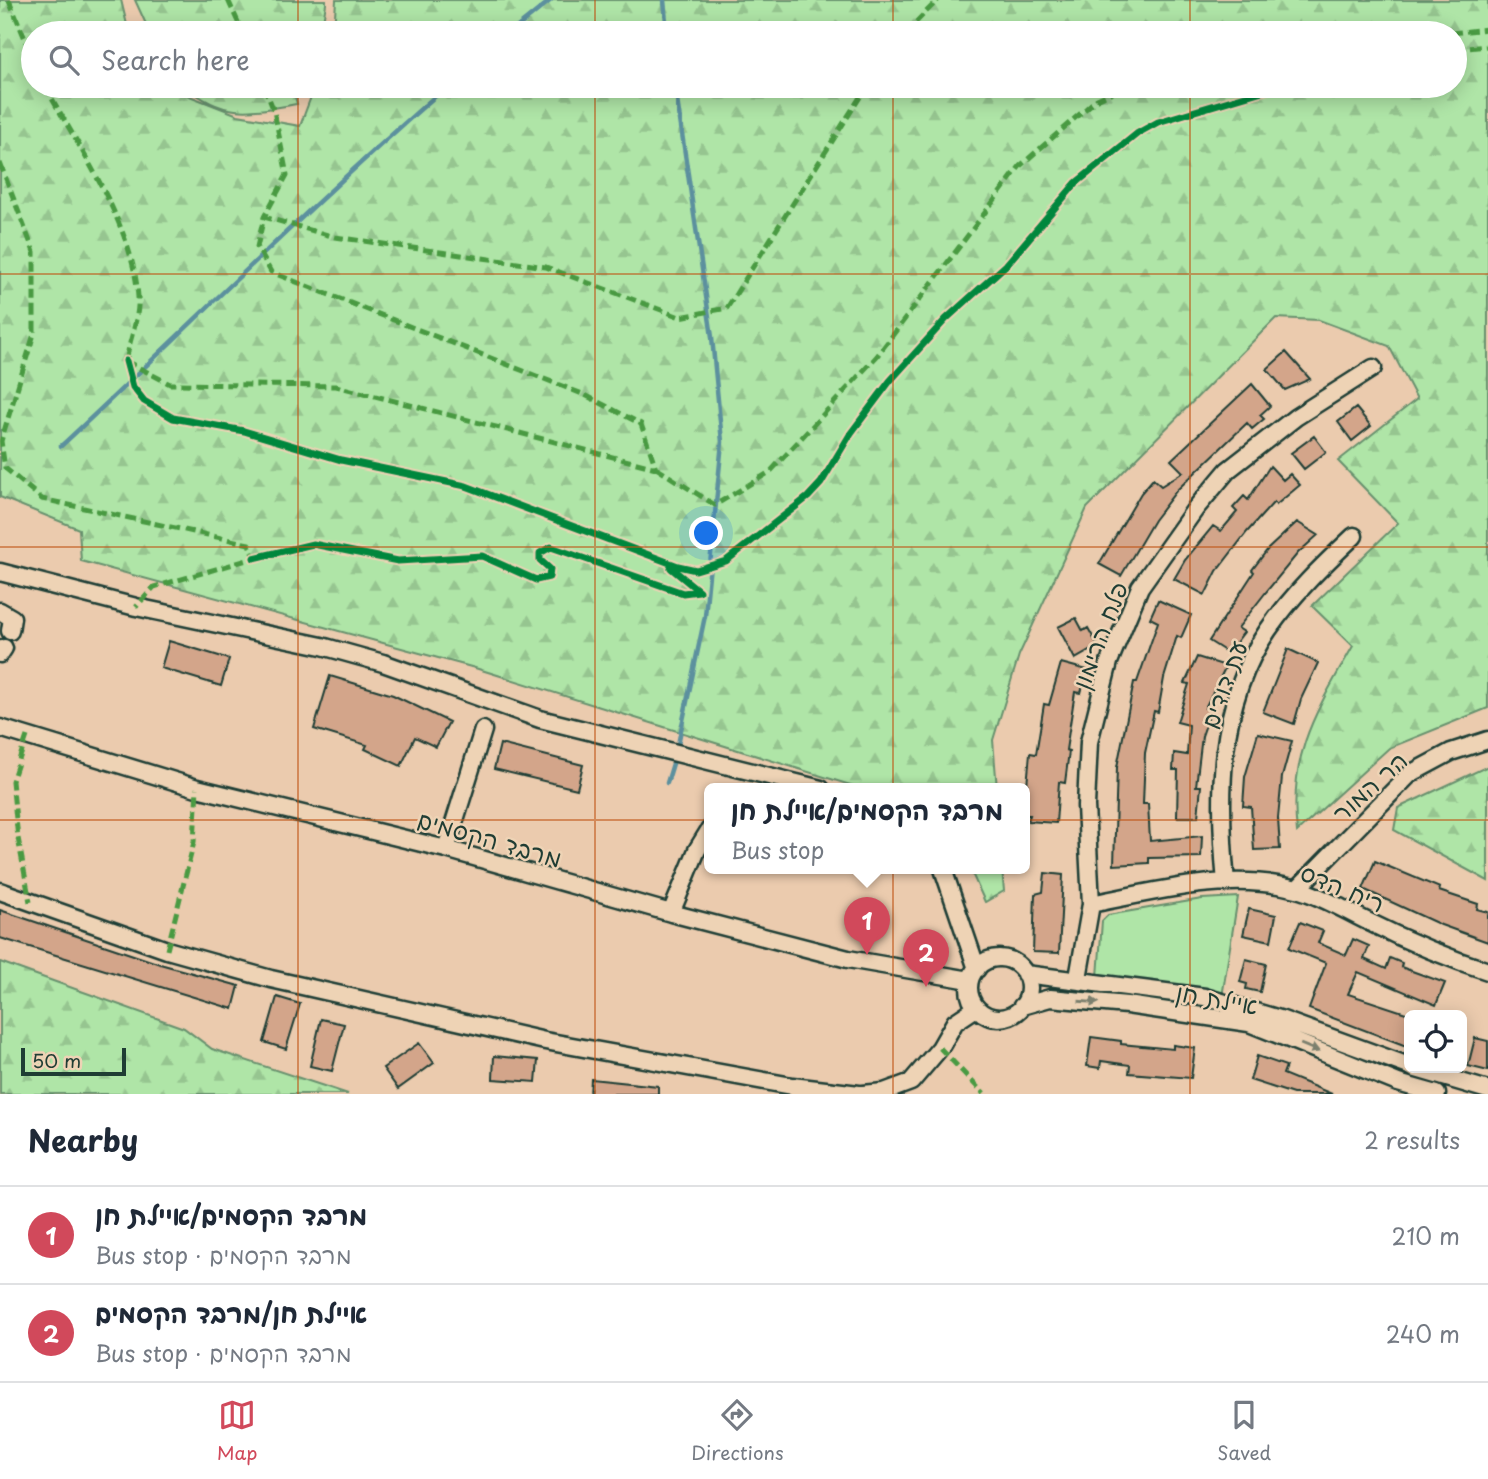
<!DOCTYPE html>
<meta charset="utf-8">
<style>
body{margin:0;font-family:"Playpen Sans","Playpen Sans Hebrew",sans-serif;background:#f6f6f7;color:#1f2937}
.controls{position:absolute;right:21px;bottom:21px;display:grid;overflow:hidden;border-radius:10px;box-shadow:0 4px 18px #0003}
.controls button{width:63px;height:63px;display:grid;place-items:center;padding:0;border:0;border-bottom:2px solid #e0e1e3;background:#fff;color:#1f2937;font:35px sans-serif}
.scale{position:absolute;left:21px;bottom:18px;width:105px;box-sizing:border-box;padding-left:7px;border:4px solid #1f3d34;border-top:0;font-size:19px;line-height:24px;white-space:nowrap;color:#1f3d34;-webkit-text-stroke:5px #eed3b5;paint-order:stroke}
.you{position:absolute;left:707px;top:534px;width:24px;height:24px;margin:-18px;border:5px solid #fff;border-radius:50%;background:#1a73e8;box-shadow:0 0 0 10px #1a73e833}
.badge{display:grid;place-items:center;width:46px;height:46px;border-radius:50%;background:#d1495b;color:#fff;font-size:23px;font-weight:700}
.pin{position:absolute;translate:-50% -58px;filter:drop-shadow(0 2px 4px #0008)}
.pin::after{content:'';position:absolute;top:37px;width:24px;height:21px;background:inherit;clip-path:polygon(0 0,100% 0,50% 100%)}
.popup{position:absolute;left:704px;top:783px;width:326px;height:91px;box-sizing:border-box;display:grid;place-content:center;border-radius:10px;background:#fff;filter:drop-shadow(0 2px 5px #0005);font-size:23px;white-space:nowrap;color:#747a83}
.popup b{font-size:26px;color:#1f2937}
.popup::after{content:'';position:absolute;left:50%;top:100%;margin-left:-14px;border:14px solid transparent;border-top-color:#fff}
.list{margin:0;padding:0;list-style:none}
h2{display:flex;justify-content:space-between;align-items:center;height:91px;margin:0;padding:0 28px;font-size:30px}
h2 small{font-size:23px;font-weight:400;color:#747a83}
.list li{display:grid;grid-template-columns:46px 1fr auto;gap:21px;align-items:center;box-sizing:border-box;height:98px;padding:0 28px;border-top:2px solid #e0e1e3}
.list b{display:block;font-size:26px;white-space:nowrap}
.list p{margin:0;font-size:23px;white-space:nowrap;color:#747a83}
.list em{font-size:23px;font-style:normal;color:#747a83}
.icon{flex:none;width:38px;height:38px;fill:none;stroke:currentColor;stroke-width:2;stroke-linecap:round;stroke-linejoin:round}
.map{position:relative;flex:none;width:1488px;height:1094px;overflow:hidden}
.search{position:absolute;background:#fff;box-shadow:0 4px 18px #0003;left:21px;right:21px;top:21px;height:77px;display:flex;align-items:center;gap:18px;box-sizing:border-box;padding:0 24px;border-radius:38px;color:#747a83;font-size:26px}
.sheet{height:287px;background:#fff}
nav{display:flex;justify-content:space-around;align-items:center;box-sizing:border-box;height:98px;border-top:2px solid #e0e1e3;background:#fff;font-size:19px;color:#747a83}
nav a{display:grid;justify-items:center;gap:4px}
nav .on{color:#d1495b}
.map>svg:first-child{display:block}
</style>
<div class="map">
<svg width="1488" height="1094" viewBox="0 0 1488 1094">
<defs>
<pattern id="forest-firs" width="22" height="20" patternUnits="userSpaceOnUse" patternTransform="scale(1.75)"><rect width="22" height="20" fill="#afe5a7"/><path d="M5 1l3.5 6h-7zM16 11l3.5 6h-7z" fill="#96c590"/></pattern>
</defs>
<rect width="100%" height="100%" fill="#ebcbae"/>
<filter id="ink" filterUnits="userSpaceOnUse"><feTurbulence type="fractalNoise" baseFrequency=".0143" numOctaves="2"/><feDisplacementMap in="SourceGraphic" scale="14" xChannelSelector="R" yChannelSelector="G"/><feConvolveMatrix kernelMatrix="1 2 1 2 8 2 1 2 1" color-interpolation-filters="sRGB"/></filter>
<g filter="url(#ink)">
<!-- green -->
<path fill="#afe5a7" stroke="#67916e" stroke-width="2" d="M1238,897L1222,997L1098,977L1102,921L1108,915L1202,899Z"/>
<!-- forest -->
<path fill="url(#forest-firs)" stroke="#67916e" stroke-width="2" d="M0,0H121L129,33H33V86H164L238,115L300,126L315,86H1455V33H334L336,0H1488V708L1389,748L1297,832C1288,753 1316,712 1353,646L1312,606L1398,523L1338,461L1417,399L1389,346L1319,320L1276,318L1087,508L1019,655L993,740L997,789H863L475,668L81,561L79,529L0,497Z
M135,0H326V4L321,33H150Z
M185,86H298L294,93L297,104C250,112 225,119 185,86Z
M1488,766V881L1394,830L1398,808Z
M970,869H1002L1004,891L985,902Z
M0,962L184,1028L212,1049L348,1094H0Z"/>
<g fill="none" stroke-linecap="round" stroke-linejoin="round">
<!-- stream -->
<path stroke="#5b909e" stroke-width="4.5" d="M664,0L667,33
M510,33L551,0
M675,86L712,337L722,442L705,616L677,749
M61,446C190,326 314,201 447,86
M667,783L675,757"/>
</g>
<!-- building -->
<path fill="#d3a58a" stroke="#1f3d34" stroke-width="2" d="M1286,352L1310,379L1285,390L1267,369Z
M1252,384L1270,406L1260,415L1264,419L1252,429L1247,423L1177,490L1154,520L1121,576L1099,564L1141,493L1153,479L1161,486L1183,472L1171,460Z
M1356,408L1371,426L1352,441L1338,422Z
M1314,436L1326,452L1304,469L1291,453Z
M1270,466L1283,480L1290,474L1300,485L1276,505L1274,502L1247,532L1217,571L1205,595L1174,579L1185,560L1213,526L1221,531L1237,512L1233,508L1244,496L1248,500Z
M1297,522L1318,535L1298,553L1266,592L1238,628L1244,632L1228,653L1209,641L1254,572L1252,570L1268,549Z
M1158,600L1191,615L1181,638L1177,636L1164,678L1158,712L1154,711L1145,753L1143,804H1148L1150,841L1202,836L1201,857L1149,858V863L1114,865L1117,767L1134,682H1137L1158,622L1150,618Z
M1076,618L1083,631L1088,628L1098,646L1075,659L1058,627Z
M169,641L229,659L221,686L161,668Z
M1288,649L1318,663L1301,699L1294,724L1263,712Z
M1197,657L1226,666L1205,708L1211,710L1202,736L1196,786H1201L1198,817H1177L1178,770H1173L1174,753L1187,755L1189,725L1177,722L1189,684L1185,683Z
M1061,663L1087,670L1081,693L1075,692L1066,750L1069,751L1065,783L1059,782L1056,823L1028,821L1030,815H1025V807L1030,753L1036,754L1044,704L1049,705Z
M330,676L393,695L449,722L436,747L415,737L401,766L365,749L367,745L314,729Z
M1258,733L1292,741L1282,777L1278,818L1280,849L1254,850L1251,807L1243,806L1245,777Z
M500,744L583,765L577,789L494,769Z
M1375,861L1440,888L1439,891L1478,904L1477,909L1488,912V942L1441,925L1363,889Z
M1045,873L1063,875L1059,953L1033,952L1035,894L1043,892Z
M1249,909L1276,915L1271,941L1243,935Z
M0,910L160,964L239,986L233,1009L0,938Z
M1300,922L1323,931L1318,943L1346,955L1353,939L1369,946L1364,959L1386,969L1390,958L1402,963L1401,967L1445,983L1436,1005L1358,972L1348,994L1409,1014V1047L1309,1009L1326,963L1289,948Z
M1246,959L1266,964L1260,992L1246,989L1247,984L1240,982Z
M277,997L300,1004L286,1049L264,1042Z
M321,1019L344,1024L332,1071L310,1066Z
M1091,1037L1121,1041V1044L1173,1049V1045L1195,1048L1191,1078L1129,1073L1130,1065L1101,1061L1100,1068L1087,1066Z
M1475,1038L1488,1041V1071L1468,1066Z
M419,1043L434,1063L398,1089L383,1068Z
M494,1056L538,1060L536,1082L493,1079Z
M1257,1056L1286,1066L1283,1074L1332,1094H1293L1250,1080Z
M591,1079L658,1086V1094H590Z"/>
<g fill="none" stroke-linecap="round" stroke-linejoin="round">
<defs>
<path id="minor" d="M0,572L136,607L322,646L383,663L540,719L821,789
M0,611L12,618L10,631
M0,654L4,648
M0,728L197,788L446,849L671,913L848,959L970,980
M446,849L483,730
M943,869L977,969
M1226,883C1218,797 1217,704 1268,630C1292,595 1323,565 1354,536
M1297,889L1410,774L1451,752L1488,740
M0,891L167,950L271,979L545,1041L792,1086L859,1094
M1091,904C1156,891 1230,871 1297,889C1322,896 1346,911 1369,922C1407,941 1447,958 1488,971
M671,913L697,850L710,829
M969 988a30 30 0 1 1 60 0a30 30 0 1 1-60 0Z
M1025,974L1205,997L1283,1020L1409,1066
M1078,978L1091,904L1086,806L1089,742L1109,662L1140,587L1196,508L1228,470L1296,417L1373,368
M1022,1006L1050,998L1127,1005L1249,1023L1398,1083L1437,1094
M1413,1068L1488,1090
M863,1094L884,1092L911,1082L940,1048L955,1022L976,1008"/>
</defs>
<!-- minor casing -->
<use href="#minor" stroke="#1f3d34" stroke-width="21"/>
<!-- minor -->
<use href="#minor" stroke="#eed3b5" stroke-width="16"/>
<!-- quiet -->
<path stroke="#4a9a42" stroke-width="5" stroke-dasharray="10 5" stroke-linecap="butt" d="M9,0L33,58
M228,0L243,33
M905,33L938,0
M1451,33L1488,29
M1455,49L1488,46
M45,86C79,148 133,225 138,297C140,321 125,348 127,365
M264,86L274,111L287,175L264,217
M0,163L34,252V334L1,441L5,468L42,499L249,544L254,558L154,587L136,607
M126,361L170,384L336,386L656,468L641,424L585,395L271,272L257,247L264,217L335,237L546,267L680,317L727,308L867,86
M656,468L715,505L770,472L877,356L1020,166L1097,99L1126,86
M27,736L12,781L18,838L30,902
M167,950L194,842L197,788
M940,1048L984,1094
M838,1094V1093"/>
<defs>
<path id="cycleway" d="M126,361L133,387L144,401L173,418L244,431L341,460L466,486L678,566L696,570L726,561L808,497L821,483L851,433L890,381L946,319L1006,265L1076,183L1138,133L1158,122L1279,86
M254,558L313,544L398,561L482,556L536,580L549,577L550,569L540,560V553L551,547L683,593L699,591L671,568"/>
</defs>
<!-- cycleway casing -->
<use href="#cycleway" stroke="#eed3b5" stroke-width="11"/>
<!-- cycleway -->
<use href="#cycleway" stroke="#00873e" stroke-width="7"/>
</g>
<!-- one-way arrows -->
<defs><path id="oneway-solid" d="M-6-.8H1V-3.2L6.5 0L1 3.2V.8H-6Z" transform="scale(1.75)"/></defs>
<g fill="#7c806e">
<use href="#oneway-solid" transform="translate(1089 1002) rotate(4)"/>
<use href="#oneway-solid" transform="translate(1310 1048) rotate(22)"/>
</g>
</g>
<!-- grid -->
<path fill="none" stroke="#c05314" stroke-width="2" stroke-opacity="0.55" d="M298,0V33M595,0V33M893,0V33M1190,0V33M298,86V1094M595,86V1094M893,86V1094M1190,86V1094M0,274H1488M0,547H1488M0,820H1488"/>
<g text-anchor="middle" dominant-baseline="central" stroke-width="5" stroke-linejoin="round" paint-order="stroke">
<!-- street labels -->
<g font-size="24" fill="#1f3d34" stroke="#eed3b5">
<text transform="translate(1099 635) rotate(-69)">פלח הרימון</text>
<text transform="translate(1223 684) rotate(-70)">עת דודים</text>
<text transform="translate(1369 786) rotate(-42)">הר המור</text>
<text transform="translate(490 838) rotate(16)">מרבד הקסמים</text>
<text transform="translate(1343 887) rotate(23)">ריח הדס</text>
<text transform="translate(1217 998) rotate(10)">איילת חן</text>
</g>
</g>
</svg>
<div class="controls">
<button><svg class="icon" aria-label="locate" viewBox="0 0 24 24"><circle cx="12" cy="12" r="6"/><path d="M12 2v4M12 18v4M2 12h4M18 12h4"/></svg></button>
</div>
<div class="scale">50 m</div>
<div class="you"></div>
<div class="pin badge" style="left:867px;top:955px">1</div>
<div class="popup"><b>מרבד הקסמים/איילת חן</b>Bus stop</div>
<div class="pin badge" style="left:926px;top:987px">2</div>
<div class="search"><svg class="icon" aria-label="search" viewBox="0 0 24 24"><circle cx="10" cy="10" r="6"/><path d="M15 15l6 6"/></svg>Search here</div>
</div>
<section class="sheet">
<h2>Nearby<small>2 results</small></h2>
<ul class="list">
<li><span class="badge">1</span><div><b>מרבד הקסמים/איילת חן</b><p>Bus stop · מרבד הקסמים</p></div><em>210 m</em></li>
<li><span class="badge">2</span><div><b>איילת חן/מרבד הקסמים</b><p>Bus stop · מרבד הקסמים</p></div><em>240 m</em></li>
</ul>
</section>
<nav>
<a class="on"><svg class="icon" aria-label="map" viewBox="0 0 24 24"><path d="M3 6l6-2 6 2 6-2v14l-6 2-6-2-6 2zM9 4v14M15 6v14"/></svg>Map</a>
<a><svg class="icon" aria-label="directions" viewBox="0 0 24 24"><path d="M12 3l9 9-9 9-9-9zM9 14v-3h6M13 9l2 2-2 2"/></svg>Directions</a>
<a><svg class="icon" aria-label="saved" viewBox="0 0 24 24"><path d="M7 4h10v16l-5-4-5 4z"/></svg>Saved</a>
</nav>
